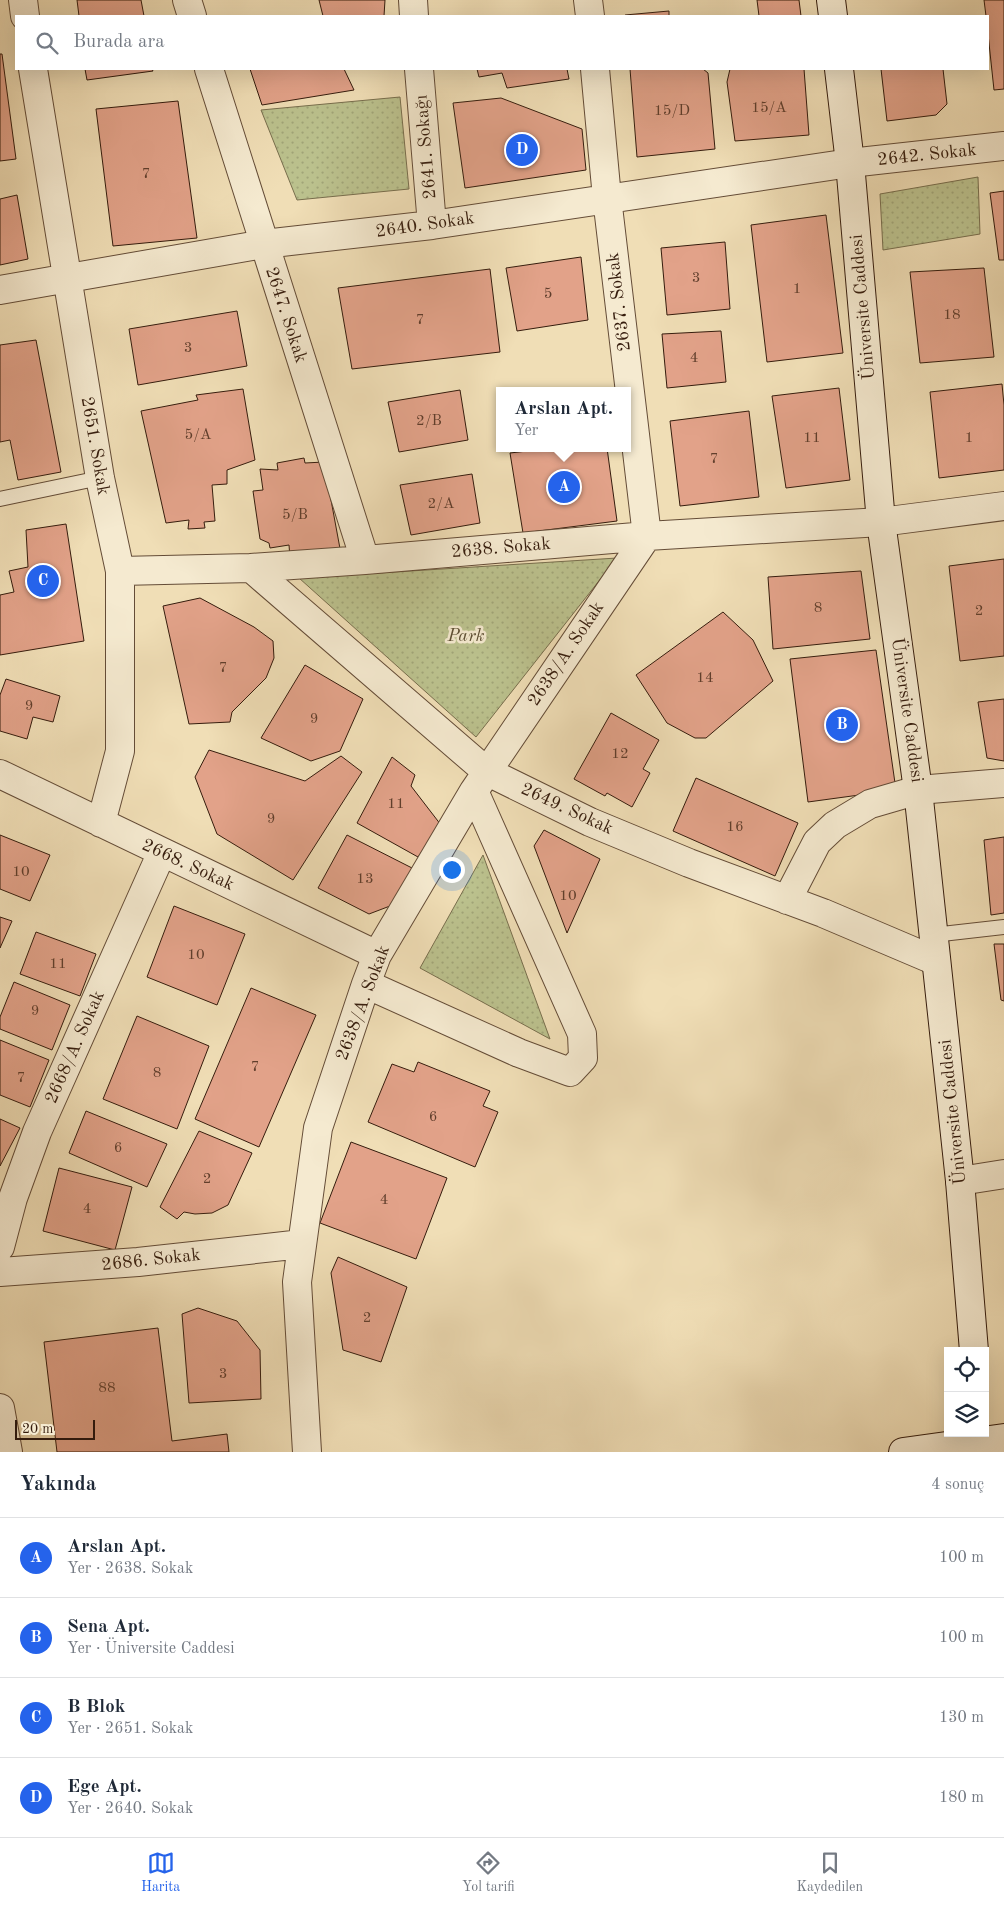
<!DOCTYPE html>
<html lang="tr">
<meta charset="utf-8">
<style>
body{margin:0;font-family:"Old Standard TT",serif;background:#f2f2f3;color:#1f2937}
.controls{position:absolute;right:15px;bottom:15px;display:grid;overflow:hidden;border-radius:0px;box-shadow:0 5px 20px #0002}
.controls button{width:45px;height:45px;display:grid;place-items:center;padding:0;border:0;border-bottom:1px solid #e0e1e3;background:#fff;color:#1f2937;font:25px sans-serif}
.scale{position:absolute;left:15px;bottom:12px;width:80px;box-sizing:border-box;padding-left:5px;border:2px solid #351c0d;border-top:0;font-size:14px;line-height:18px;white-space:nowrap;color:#351c0d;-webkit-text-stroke:4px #f5ead0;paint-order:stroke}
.you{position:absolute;left:451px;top:869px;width:18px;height:18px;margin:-12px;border:4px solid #fff;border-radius:50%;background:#1a73e8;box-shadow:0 0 0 8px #1a73e833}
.badge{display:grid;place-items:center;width:32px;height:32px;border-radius:50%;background:#2563eb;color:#fff;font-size:16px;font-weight:700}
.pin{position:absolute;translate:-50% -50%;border:2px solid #fff;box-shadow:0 1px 5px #0006}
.popup{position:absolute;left:496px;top:387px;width:135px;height:65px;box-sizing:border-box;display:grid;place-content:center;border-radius:0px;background:#fff;filter:drop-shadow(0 1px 4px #0005);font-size:16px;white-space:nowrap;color:#747a83}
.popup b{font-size:19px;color:#1f2937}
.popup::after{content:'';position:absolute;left:50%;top:100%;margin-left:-10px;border:10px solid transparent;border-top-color:#fff}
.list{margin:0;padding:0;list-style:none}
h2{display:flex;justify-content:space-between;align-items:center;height:65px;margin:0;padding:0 20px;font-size:21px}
h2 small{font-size:16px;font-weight:400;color:#747a83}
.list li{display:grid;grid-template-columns:32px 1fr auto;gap:15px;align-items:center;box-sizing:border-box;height:80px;padding:0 20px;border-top:1px solid #e0e1e3}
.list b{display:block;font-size:19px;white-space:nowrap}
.list p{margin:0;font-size:16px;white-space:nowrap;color:#747a83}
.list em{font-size:16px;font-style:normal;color:#747a83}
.icon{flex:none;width:28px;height:28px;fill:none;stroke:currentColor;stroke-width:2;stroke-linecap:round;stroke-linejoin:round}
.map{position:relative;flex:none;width:1004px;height:1452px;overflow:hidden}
.search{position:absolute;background:#fff;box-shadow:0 5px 20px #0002;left:15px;right:15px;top:15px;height:55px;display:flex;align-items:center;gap:12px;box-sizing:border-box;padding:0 18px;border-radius:0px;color:#747a83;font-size:19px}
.sheet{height:385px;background:#fff}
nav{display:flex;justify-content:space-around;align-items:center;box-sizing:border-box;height:70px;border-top:1px solid #e0e1e3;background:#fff;font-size:14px;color:#747a83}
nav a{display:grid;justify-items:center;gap:2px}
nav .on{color:#2563eb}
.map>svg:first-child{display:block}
</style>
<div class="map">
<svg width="1004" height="1452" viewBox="0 0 1004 1452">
<defs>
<pattern id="grass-dots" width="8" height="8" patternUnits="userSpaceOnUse" patternTransform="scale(1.25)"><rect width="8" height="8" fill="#bbc18d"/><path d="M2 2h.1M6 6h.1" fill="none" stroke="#a1a578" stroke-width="1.8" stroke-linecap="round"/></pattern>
</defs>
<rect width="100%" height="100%" fill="#f0deb6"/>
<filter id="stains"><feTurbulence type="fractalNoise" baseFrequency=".004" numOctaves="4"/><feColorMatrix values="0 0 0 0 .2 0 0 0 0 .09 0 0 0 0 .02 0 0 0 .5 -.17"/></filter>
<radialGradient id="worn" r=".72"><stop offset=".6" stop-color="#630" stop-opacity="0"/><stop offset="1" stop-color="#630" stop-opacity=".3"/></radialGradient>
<!-- grass -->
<path fill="url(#grass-dots)" stroke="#786e4d" d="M400,97L409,189L297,200L261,110Z
M978,177L980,234L883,250L880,194Z
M617,558L476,737L299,578Z
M483,855L550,1039L420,968Z"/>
<!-- building -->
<path fill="#e2a289" stroke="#351c0d" d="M77,0H141L144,16H79Z
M319,0H385L384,16H323Z
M757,0H799L801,16H759Z
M984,0H1004V89L994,90L988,34V16H986Z
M669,11V16H625V15Z
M0,54H2L16,159L0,161Z
M85,69H152L153,71L87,80Z
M250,69H344L354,90L262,105Z
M477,69H567L569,79L507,88L502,73L479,77Z
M630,69H703L708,73L715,149L637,157Z
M730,69H804L809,135L735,141L727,82Z
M881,69H943L947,104L936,115L887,121Z
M501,98L582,129L586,170L465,188L453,103Z
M178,101L197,238L113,246L96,109Z
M1004,191V260H999L990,193Z
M17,195L28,259L0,265V199Z
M826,215L843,353L767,362L751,225Z
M725,242L730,309L667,315L661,248Z
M581,257L588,320L517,331L506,268Z
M984,268L994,357L920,363L910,272Z
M490,269L500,352L352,369L338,288Z
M237,311L247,366L138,385L129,329Z
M721,331L726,382L667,388L662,334Z
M36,340L61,472L18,480L10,440L0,442V345Z
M1002,384L1004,405V470L939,478L930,392Z
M839,388L850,480L786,488L772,396Z
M243,389L255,460L227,470V484L212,485L215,521L204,522L205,528L188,529L189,520L166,523L141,411L198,400L196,395Z
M460,390L468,440L399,452L388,402Z
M749,411L759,497L680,506L670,421Z
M553,448H607L617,521L523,533L510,453Z
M304,458L305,463L324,462L341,554L290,558L289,545L270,548L269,543L260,539L253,491L263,490L260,469L278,470L277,463Z
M472,474L480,523L411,535L400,485Z
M66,524L84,641L0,655V595L14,592L9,571L28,567L26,530Z
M1004,559V656L960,661L949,566Z
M861,571L870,639L773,649L768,577Z
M200,598L254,627L273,641L274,658L266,678L232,712L230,722L189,724L163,606Z
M723,612L753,640L773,681L706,738H695L667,723L636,675Z
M876,650L896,790L808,802L790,659Z
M305,665L363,699L340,751L311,761L261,738Z
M6,679L60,696L53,722L33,717L27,739L0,731V695Z
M1004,699V761L987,758L978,702Z
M611,713L659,740L643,769L650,773L632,807L607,793L605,796L574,779Z
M209,750L305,781L341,756L362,772L293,880L217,834L195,777Z
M392,757L415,775L411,786L441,825L418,857L357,823Z
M696,778L798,823L775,876L673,831Z
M544,830L600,859L567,933L534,846Z
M0,835L50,855L30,901L0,889Z
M347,835L414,869L390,906L369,914L318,888Z
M1004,837V913L991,915L984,840Z
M174,906L245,934L217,1005L147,977Z
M0,917L12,921L0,948Z
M36,932L96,954L80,996L20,974Z
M994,944H1004V1001L1001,1000Z
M14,982L70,1005L52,1050L0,1029V1017Z
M251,988L316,1015L259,1147L195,1119Z
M137,1016L209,1046L177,1129L103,1099Z
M0,1040L49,1060L30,1107L0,1095Z
M418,1062L490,1091L483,1106L498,1112L475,1167L368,1122L392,1064L414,1072Z
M86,1111L167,1144L147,1187L69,1153Z
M0,1119L20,1128L0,1166Z
M199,1131L252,1153L228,1205L212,1213L195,1214L184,1212L177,1219L160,1207Z
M351,1142L447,1178L416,1259L320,1223Z
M59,1168L132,1187L115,1250L43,1231Z
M338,1257L407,1287L381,1362L343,1350L331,1273Z
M198,1308L237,1321L260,1350L261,1399L189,1403L182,1314Z
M158,1328L172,1441L227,1434L229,1452H57L44,1342Z"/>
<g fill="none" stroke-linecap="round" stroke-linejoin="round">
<defs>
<path id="lane" d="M0,499L100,478
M933,935L1004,927"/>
<path id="street" d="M23,0L25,16
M187,0L192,16
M413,0L414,16
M588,0L590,16
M33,69L100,478L120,571V751L101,823
M209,69L365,560
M419,69L432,225
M0,290L264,244L432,225L850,163L1004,146
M251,568L486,771L590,822L689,863L823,913L936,961
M120,571L251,568L365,560L647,536L881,522L1004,506
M0,774L377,955
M787,900L817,842L835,825L870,804L918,790L1004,783
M366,984L519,1053L570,1072L583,1058L582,1034L474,791
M960,1181L1004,1174
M0,1247L13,1198L37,1132L162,852
M0,1272L138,1262L302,1244
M0,1408L8,1452
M307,1452L297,1282L318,1128L366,984L377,955L474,791L647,536L607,198L595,69"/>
<path id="secondary" d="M831,0L833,16
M839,69L850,163L881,522L918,790L960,1181L974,1351
M903,1452L1004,1438"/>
</defs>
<!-- lane casing -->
<use href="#lane" stroke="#644c37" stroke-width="16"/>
<!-- street casing -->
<use href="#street" stroke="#644c37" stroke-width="30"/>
<!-- secondary casing -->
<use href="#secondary" stroke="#351c0d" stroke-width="30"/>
<!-- lane -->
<use href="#lane" stroke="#f5ead0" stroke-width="14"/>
<!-- street -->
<use href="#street" stroke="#f5ead0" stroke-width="28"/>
<!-- secondary -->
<use href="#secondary" stroke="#f5ead0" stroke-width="28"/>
</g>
<g text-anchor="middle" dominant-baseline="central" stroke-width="5" stroke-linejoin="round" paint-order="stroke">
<!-- number labels -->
<g font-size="15" fill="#603e2c">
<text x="769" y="108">15/A</text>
<text x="672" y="111">15/D</text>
<text x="146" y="174">7</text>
<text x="696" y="278">3</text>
<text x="797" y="289">1</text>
<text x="548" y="294">5</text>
<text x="952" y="315">18</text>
<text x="420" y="320">7</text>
<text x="188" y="348">3</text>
<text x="694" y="358">4</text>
<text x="429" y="421">2/B</text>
<text x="198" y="435">5/A</text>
<text x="812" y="438">11</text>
<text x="969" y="438">1</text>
<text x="714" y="459">7</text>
<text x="441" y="504">2/A</text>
<text x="295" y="515">5/B</text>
<text x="818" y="608">8</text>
<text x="979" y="611">2</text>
<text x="223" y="668">7</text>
<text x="705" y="678">14</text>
<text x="29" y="706">9</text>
<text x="314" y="719">9</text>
<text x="620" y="754">12</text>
<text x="396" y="804">11</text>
<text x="271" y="819">9</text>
<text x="735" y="827">16</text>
<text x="21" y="872">10</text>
<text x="365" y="879">13</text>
<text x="568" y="896">10</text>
<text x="196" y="955">10</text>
<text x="58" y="964">11</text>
<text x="35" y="1011">9</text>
<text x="255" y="1067">7</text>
<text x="157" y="1073">8</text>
<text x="21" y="1078">7</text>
<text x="433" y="1117">6</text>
<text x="118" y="1148">6</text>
<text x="207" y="1179">2</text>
<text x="384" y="1200">4</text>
<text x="87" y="1209">4</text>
<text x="367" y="1318">2</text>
<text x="223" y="1374">3</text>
<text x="107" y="1388">88</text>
</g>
<!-- street labels -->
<g font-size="18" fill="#351c0d" stroke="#f5ead0">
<text transform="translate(426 147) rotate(-95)">2641. Sokağı</text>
<text transform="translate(927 155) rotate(-6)">2642. Sokak</text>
<text transform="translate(425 225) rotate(-8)">2640. Sokak</text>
<text transform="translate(619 302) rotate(-97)">2637. Sokak</text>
<text transform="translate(863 307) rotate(-95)">Üniversite Caddesi</text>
<text transform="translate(286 315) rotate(72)">2647. Sokak</text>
<text transform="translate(95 446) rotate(80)">2651. Sokak</text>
<text transform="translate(501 548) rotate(-5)">2638. Sokak</text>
<text transform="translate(566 654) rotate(-56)">2638/A. Sokak</text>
<text transform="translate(907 710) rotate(82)">Üniversite Caddesi</text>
<text transform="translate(567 809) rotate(25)">2649. Sokak</text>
<text transform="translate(188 865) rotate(25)">2668. Sokak</text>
<text transform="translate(363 1003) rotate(-69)">2638/A. Sokak</text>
<text transform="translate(75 1047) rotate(-66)">2668/A. Sokak</text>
<text transform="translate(953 1112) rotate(-96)">Üniversite Caddesi</text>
<text transform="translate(151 1260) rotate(-6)">2686. Sokak</text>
</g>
<!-- park labels -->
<g font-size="18" font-style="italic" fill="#5d4e33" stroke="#f5ead0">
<text x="466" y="636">Park</text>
</g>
</g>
<rect width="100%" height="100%" filter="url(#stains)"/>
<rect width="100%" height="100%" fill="url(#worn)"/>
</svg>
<div class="controls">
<button><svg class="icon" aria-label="locate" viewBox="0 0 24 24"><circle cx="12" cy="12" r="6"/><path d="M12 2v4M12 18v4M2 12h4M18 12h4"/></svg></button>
<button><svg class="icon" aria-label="layers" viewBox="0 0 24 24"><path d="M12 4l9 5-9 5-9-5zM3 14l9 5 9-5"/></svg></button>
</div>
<div class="scale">20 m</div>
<div class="you"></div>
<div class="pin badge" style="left:564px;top:487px">A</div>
<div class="popup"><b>Arslan Apt.</b>Yer</div>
<div class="pin badge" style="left:842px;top:725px">B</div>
<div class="pin badge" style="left:43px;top:581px">C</div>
<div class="pin badge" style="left:522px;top:150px">D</div>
<div class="search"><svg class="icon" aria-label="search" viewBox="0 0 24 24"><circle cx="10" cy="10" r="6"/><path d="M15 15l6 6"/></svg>Burada ara</div>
</div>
<section class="sheet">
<h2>Yakında<small>4 sonuç</small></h2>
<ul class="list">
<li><span class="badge">A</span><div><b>Arslan Apt.</b><p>Yer · 2638. Sokak</p></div><em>100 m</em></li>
<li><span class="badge">B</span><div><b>Sena Apt.</b><p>Yer · Üniversite Caddesi</p></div><em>100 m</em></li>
<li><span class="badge">C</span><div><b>B Blok</b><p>Yer · 2651. Sokak</p></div><em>130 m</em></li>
<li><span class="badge">D</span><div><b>Ege Apt.</b><p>Yer · 2640. Sokak</p></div><em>180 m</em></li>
</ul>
</section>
<nav>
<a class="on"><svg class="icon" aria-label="map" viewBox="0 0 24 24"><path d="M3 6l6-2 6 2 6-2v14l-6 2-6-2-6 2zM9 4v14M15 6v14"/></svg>Harita</a>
<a><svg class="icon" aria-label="directions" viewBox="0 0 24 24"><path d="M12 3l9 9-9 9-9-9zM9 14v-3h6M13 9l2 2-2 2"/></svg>Yol tarifi</a>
<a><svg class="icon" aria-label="saved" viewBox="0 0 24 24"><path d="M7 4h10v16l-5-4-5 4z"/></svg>Kaydedilen</a>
</nav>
